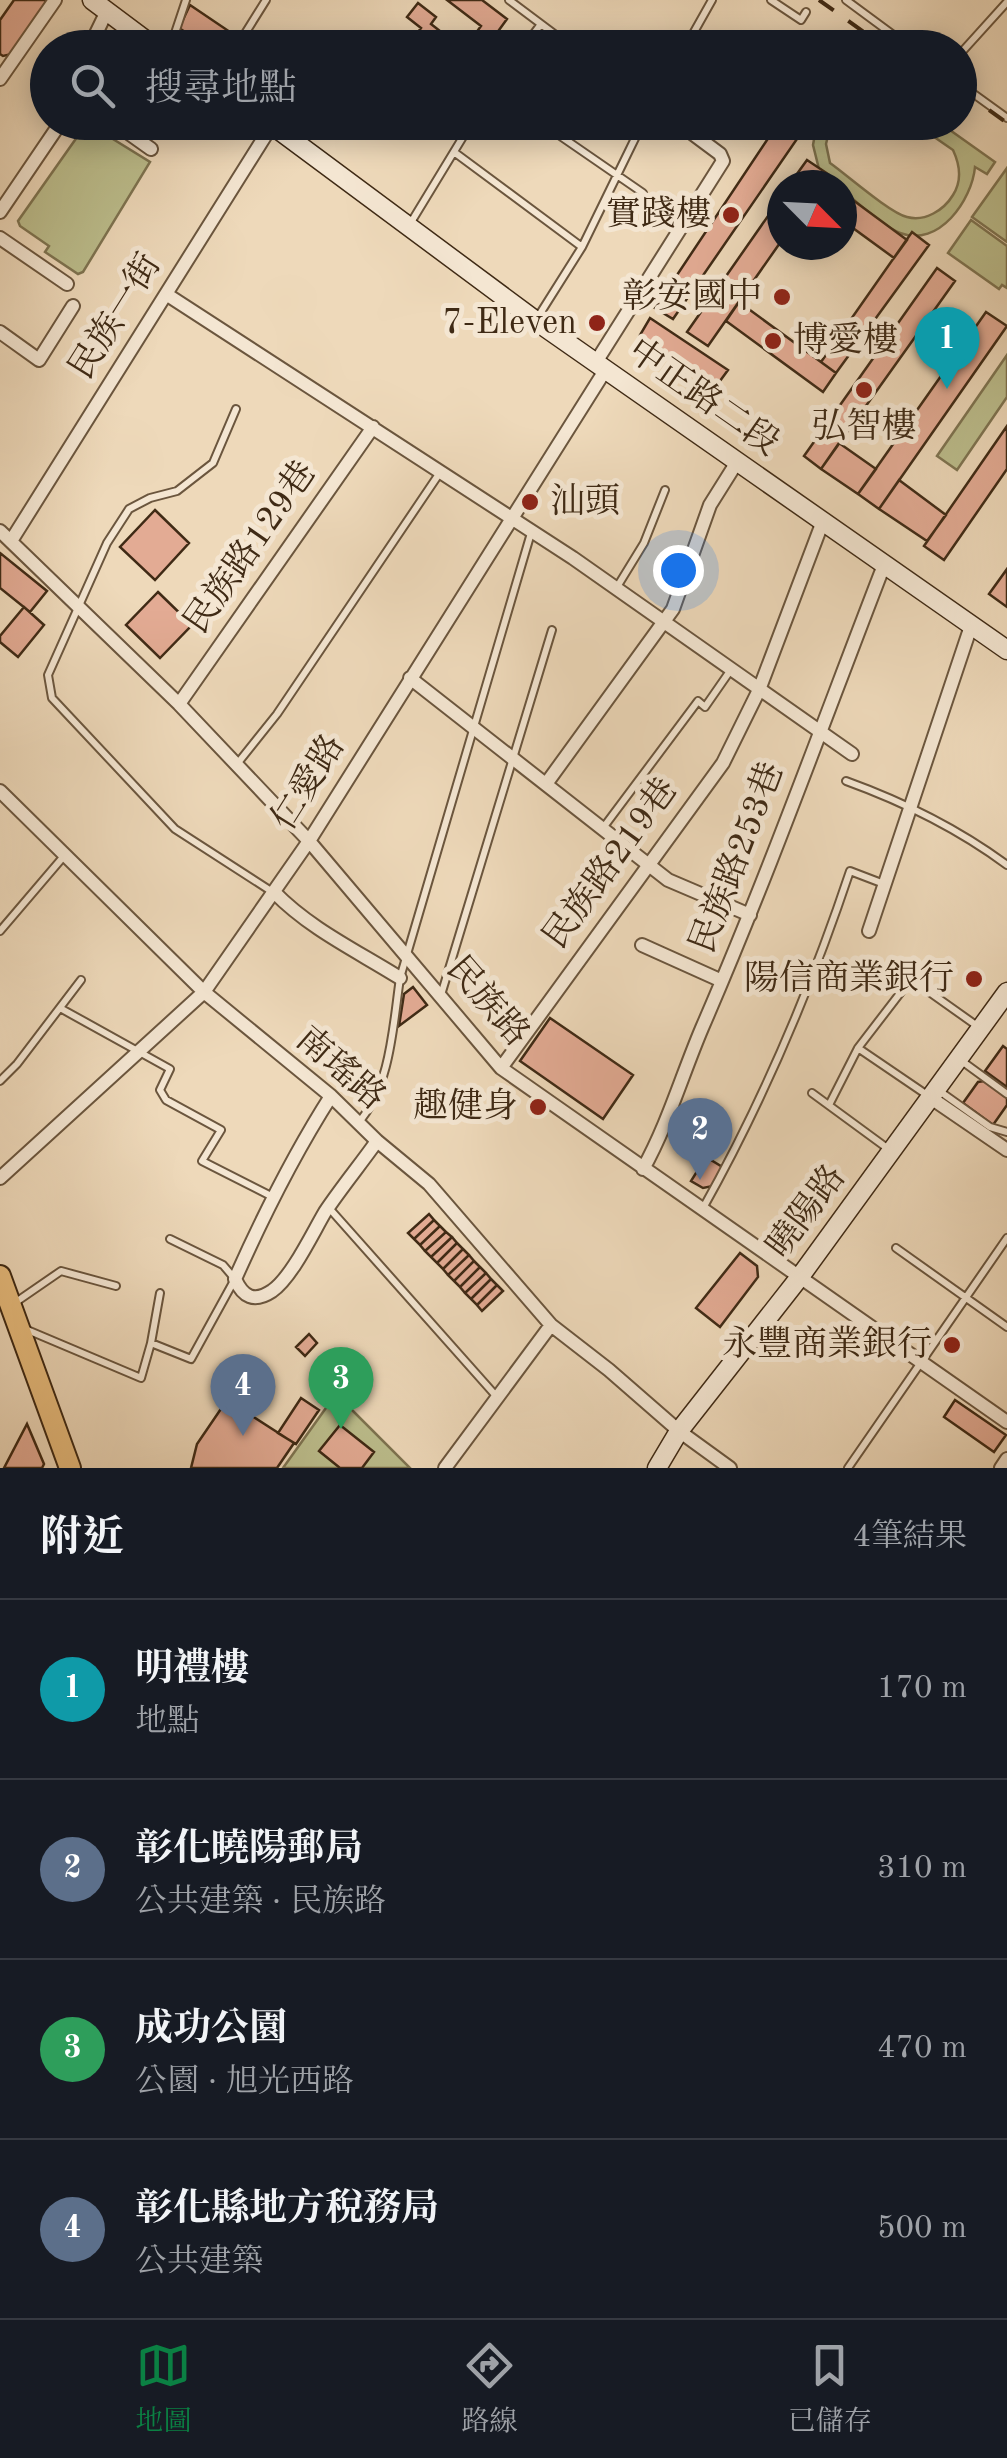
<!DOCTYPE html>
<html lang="zh-TW">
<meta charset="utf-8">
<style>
body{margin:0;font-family:"Old Standard TT","Noto Serif TC",serif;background:#242831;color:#f1f3f6}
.compass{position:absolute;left:767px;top:170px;width:90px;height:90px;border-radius:50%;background:#171b24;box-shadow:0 5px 25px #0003;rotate:114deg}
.you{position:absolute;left:678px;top:570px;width:35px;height:35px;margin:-25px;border:8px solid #fff;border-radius:50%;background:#1a73e8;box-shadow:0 0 0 15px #1a73e833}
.badge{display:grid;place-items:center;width:65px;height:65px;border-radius:50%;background:#0b8043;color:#fff;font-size:32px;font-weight:700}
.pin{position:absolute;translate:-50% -82px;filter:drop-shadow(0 2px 5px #0008)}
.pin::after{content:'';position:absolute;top:52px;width:35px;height:30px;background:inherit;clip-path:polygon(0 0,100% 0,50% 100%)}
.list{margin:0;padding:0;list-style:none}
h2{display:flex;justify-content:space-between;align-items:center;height:130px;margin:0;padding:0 40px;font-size:42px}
h2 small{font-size:32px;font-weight:400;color:#9ea1a6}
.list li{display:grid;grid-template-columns:65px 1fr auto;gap:30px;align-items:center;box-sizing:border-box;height:180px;padding:0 40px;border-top:2px solid #363941}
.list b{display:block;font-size:38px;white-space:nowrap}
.list p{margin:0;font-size:32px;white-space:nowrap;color:#9ea1a6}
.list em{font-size:32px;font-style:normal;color:#9ea1a6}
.icon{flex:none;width:55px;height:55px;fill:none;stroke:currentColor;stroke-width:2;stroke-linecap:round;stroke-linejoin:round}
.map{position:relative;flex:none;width:1007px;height:1468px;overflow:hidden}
.search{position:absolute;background:#171b24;box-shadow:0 5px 25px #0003;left:30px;right:30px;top:30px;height:110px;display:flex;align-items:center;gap:25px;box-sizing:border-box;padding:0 35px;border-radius:55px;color:#9ea1a6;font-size:38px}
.sheet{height:850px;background:#171b24}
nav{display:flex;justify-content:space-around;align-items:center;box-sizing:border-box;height:140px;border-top:2px solid #363941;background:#171b24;font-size:28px;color:#9ea1a6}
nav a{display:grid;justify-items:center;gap:5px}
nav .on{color:#0b8043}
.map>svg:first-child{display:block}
</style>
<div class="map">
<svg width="1007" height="1468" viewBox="0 0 1007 1468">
<rect width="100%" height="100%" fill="#eed9ba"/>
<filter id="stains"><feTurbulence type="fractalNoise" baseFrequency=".002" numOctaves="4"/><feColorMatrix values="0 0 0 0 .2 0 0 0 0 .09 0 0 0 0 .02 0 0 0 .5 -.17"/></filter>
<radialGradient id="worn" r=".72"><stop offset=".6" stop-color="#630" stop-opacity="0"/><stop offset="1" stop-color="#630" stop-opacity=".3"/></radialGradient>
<!-- green -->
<path fill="#bcbe8d" stroke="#7e7451" stroke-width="2.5" d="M87,123L150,162L83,272L78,274L45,252L49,246L20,226L18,221Z
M817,123H831L826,144L830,163C847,175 890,213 907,217C925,222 944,210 953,195C962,181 960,165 953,150L914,123H940L995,162L987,174L975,167C972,200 939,248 900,233C880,225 859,203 842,190V185H836L820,173L813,145Z
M1007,168V242L972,217Z
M971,220L1007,246V288L1002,285L999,289L948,253Z
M1007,355V397L957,470L937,456Z
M336,1394L410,1468H283Z"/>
<!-- building -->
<path fill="#e3ab94" stroke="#3f2a15" stroke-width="2.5" d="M14,0H45L46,4L12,54L3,56L0,54V20Z
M447,0H482L507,19L486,48H465L481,26Z
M418,3L436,17L431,24L445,35L436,48L416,35L421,28L407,17Z
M190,5L230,32L219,48H210L179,28Z
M779,122L808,123L673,319L655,308Z
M807,160L828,174L820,185H789Z
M842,192L907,240L894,258L842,220Z
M782,196V240L708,346L687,332Z
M912,232L929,245L836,373L821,362Z
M937,268L955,281L821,469L804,456Z
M739,302L836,373L823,392L726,321Z
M986,312L1007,326L879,509L858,494Z
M650,318L728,370L717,385L640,335Z
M1007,426V469L944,560L924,546Z
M839,443L876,469L858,494L821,469Z
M899,480L946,515L927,541L879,509Z
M155,510L189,543L155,580L120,547Z
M0,553L47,591L30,612L0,588Z
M1007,569V607L989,594Z
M158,592L192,625L160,658L126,625Z
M24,607L44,625L18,657L0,642V636Z
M413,987L427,1005L399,1026L404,994Z
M550,1018L633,1075L603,1119L520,1061Z
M1003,1046L1007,1049V1087L985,1071Z
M984,1081L1007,1098V1105L993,1125L963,1103L978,1082Z
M706,1157L724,1168L713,1186L703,1188L691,1181Z
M429,1214L434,1220L414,1239L408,1233Z
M434,1220L440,1226L420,1245L414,1239Z
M440,1226L446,1232L425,1251L420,1245Z
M446,1232L452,1237L431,1257L425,1251Z
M452,1237L457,1243L437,1263L431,1257Z
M457,1243L463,1249L443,1269L437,1263Z
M463,1249L469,1255L448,1275L443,1269Z
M740,1253L757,1266L758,1277L720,1327L696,1308Z
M469,1255L474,1261L454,1281L448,1275Z
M474,1261L480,1267L460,1287L454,1281Z
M480,1267L486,1273L465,1293L460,1287Z
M486,1273L491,1279L471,1299L465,1293Z
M491,1279L497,1285L477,1305L471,1299Z
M497,1285L503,1291L482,1311L477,1305Z
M309,1334L317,1343L305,1356L296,1347Z
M301,1398L319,1410L296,1444L278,1433Z
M227,1400L294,1443L277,1468H191L197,1444Z
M955,1400L1006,1435L994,1452L944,1417Z
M27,1424L44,1464L42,1468H4Z
M340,1425L374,1452L362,1468H340L319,1451Z"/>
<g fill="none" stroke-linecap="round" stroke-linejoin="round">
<defs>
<path id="lane" d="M509,0L573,48
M771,0L801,20L806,12
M846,0L911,48
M170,48L186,0
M236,48L266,0
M523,48L541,24
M685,48L712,0
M960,54L1007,2
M960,84L1007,118
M540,122L643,193
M454,152L582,247
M410,224L472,122
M536,320L582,247L643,122
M236,409L213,463L177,491L150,498L129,509L107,543L48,675L52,698L175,829L271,891
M617,587L644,543L665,490
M237,764L277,714L439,474
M846,781C904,802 957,828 1007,865
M603,828L698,701L705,707L730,671
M0,931L64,856
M441,995L552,630
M60,1008L170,1069L160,1090L166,1100L221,1130L202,1161L273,1197
M858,1048L930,1097
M959,1059L1007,1094
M0,1081L17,1064L81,980
M938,1090L990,1127L1007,1132
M812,1093L887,1148
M829,1105L858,1048L911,979L980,1028
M358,1123C391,1086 393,1025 400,978L531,533
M329,1208L497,1397
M702,1210C762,1103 811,988 850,871L884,884
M896,1248L1007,1327
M160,1293L151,1343L191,1359L235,1279L223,1265L170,1239
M16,1302L61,1271L116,1286
M25,1329L141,1378L151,1343
M848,1468L1007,1238"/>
<path id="street" d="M89,48L107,11
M0,79L55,0
M113,122L151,149
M0,212L61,122
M0,238L67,284
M166,294L573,558L852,754
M0,332L39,360L73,306
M596,362L723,161L720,154L677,122
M0,531L179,704L309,841L501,1068L1007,1422
M11,541L272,125
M410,678L668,880L750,915
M179,704L373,427
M546,784L673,609L710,505L737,462
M0,791L204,992L331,1096L377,1141L429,1184L551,1325L609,1370L679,1431L730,1468
M274,892C310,929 357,951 400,978
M869,931L971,626
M642,945L722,981
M501,1068L723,763L759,690L823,521
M331,1096C294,1154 263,1216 235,1279C243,1297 254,1303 272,1291C292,1277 312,1234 325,1212C341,1188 360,1165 377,1141
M931,1098L1007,1150
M643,1169C668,1124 682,1075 702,1028C768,876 824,720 884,565
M0,1178L204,992L309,841L606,369
M445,1468L551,1325
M1001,1468L1007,1459"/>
<path id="secondary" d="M92,0L156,48
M268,122L536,321L1007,650
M657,1468L679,1431L799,1278L1007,992"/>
<path id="primary" d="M0,1276L70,1468"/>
</defs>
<!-- lane casing -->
<use href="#lane" stroke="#6b563e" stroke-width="10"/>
<!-- street casing -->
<use href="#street" stroke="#6b563e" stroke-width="16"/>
<!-- secondary casing -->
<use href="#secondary" stroke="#3f2a15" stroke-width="21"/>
<!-- primary casing -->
<use href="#primary" stroke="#3f2a15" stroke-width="24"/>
<!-- lane -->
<use href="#lane" stroke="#f4e6d2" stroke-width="6"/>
<!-- street -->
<use href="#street" stroke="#f4e6d2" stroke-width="12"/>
<!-- secondary -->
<use href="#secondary" stroke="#f4e6d2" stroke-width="18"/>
<!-- primary -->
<use href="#primary" stroke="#e7bc7d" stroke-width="20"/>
<!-- rail -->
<path stroke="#3f2a15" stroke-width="4" stroke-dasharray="18 18" stroke-linecap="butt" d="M819,0L886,48
M960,89L1007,123"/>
</g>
<!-- markers -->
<g fill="#8f2418" stroke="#f4e6d2" stroke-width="4">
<circle cx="731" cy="215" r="10"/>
<circle cx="782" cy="297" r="10"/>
<circle cx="597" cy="323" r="10"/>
<circle cx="773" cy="341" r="10"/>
<circle cx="864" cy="390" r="10"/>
<circle cx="530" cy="502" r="10"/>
<circle cx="974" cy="979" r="10"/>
<circle cx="538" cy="1107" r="10"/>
<circle cx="952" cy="1345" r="10"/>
</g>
<g text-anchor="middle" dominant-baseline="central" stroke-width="10" stroke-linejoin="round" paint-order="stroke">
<!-- poi labels -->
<g font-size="35" fill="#3f2a15" stroke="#f4e6d2" text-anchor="end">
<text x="711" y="215">實踐樓</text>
<text x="762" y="297">彰安國中</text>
<text x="577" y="323">7-Eleven</text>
<text x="793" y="341" text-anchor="start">博愛樓</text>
<text x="864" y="427" text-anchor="middle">弘智樓</text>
<text x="550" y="502" text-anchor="start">汕頭</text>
<text x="954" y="979">陽信商業銀行</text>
<text x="518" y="1107">趣健身</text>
<text x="932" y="1345">永豐商業銀行</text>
</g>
<!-- street labels -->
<g font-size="35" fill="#3f2a15" stroke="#f4e6d2">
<text transform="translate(116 317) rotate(-58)">民族一街</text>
<text transform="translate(703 398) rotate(35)">中正路二段</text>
<text transform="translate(251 548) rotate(-55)">民族路129巷</text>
<text transform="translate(309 783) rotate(-58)">仁愛路</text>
<text transform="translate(738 858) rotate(-69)">民族路253巷</text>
<text transform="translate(611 864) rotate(-54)">民族路219巷</text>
<text transform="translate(487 1002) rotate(49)">民族路</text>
<text transform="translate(340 1069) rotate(41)">南瑤路</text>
<text transform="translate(807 1212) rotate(-53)">曉陽路</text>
</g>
</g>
<rect width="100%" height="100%" filter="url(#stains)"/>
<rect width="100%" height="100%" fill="url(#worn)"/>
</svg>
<svg class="compass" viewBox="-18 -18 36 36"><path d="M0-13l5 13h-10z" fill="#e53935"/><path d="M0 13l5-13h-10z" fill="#9ea1a6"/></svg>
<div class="you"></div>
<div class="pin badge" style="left:947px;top:389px;background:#0f9aa8">1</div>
<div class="pin badge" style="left:700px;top:1180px;background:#5c6f8a">2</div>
<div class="pin badge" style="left:341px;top:1429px;background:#2e9e5b">3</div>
<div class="pin badge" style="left:243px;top:1436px;background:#5c6f8a">4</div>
<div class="search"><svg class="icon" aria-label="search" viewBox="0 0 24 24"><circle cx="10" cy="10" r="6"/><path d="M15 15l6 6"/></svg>搜尋地點</div>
</div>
<section class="sheet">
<h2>附近<small>4筆結果</small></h2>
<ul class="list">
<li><span class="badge" style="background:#0f9aa8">1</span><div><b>明禮樓</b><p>地點</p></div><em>170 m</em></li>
<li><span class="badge" style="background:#5c6f8a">2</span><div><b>彰化曉陽郵局</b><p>公共建築 · 民族路</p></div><em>310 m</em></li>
<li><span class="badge" style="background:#2e9e5b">3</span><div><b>成功公園</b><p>公園 · 旭光西路</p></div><em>470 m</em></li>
<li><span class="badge" style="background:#5c6f8a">4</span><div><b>彰化縣地方稅務局</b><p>公共建築</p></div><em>500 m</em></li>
</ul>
</section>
<nav>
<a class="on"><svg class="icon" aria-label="map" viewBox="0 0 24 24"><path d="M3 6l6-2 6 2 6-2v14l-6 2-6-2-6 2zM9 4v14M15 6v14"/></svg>地圖</a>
<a><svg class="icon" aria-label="directions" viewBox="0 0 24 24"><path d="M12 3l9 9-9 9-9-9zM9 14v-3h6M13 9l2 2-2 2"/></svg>路線</a>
<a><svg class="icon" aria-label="saved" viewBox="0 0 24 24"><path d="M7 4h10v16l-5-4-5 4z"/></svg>已儲存</a>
</nav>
